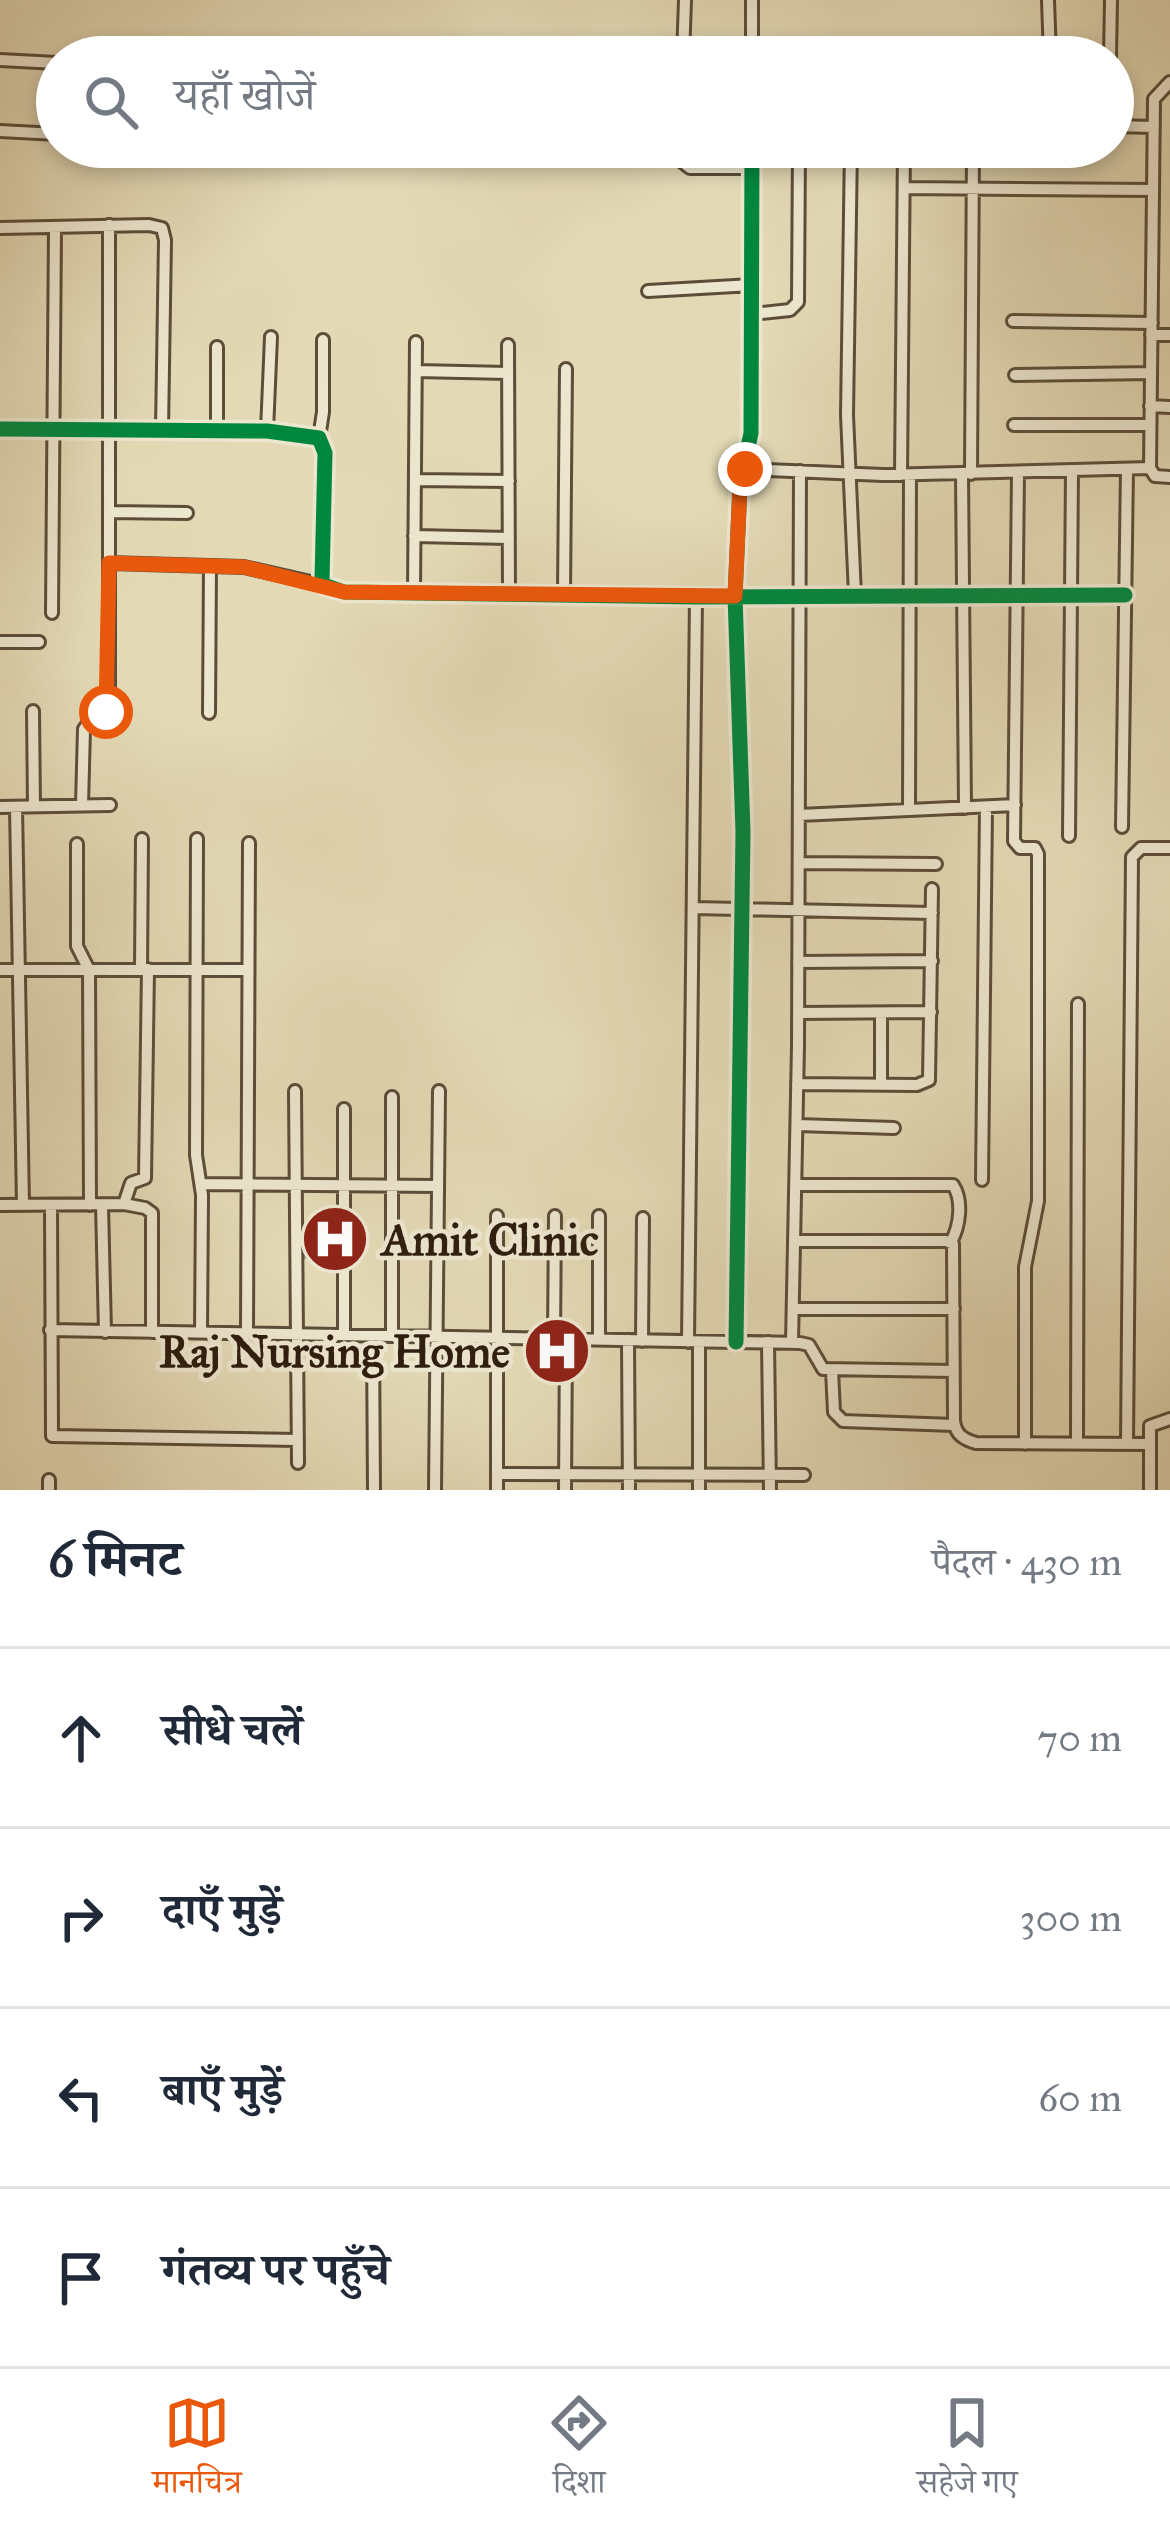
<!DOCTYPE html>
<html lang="hi">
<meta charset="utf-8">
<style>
body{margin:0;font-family:"IM FELL Great Primer","Noto Serif Devanagari",serif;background:#f6f6f7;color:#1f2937}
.stop{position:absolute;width:36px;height:36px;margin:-27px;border:9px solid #ea580c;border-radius:50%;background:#fff}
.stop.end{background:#ea580c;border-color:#fff;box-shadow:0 3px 12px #0008}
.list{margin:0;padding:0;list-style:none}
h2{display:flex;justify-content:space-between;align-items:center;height:156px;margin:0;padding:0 48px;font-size:51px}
h2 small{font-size:39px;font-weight:400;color:#747a83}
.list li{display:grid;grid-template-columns:78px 1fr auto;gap:36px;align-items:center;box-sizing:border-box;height:180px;padding:0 48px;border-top:3px solid #e0e1e3}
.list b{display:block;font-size:45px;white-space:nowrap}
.list em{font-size:39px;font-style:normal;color:#747a83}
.icon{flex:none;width:66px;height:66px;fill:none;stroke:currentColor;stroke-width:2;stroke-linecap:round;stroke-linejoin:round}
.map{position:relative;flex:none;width:1170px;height:1490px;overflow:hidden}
.search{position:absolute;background:#fff;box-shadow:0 6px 18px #0003;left:36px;right:36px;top:36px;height:132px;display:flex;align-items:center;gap:30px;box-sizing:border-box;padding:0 42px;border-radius:66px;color:#747a83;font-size:45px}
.sheet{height:876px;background:#fff}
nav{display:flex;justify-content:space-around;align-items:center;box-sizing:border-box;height:168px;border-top:3px solid #e0e1e3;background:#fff;font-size:33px;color:#747a83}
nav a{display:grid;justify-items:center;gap:6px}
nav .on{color:#ea580c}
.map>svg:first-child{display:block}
</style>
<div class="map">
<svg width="1170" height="1490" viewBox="0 0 1170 1490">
<defs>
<filter id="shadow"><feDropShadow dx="-5.5" dy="5.5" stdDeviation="0" flood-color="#0004"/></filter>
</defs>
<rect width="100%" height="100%" fill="#e3d9b5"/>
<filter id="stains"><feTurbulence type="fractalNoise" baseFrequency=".00167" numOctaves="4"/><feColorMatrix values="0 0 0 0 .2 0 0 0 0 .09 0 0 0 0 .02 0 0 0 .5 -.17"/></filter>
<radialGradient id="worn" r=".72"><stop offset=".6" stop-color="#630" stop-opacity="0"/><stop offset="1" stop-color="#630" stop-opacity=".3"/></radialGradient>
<!-- building -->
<path fill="#de9b89" stroke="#2f1e10" stroke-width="3" filter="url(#shadow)" d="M320,1229H334V1251H330V1256L306,1255V1239L320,1240Z"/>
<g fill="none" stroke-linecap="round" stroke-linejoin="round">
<defs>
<path id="street" d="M1048,0L1050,57
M683,57L685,0
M752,57V0
M1110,57L1111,0
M0,60L57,63
M1170,82L1154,99L1150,468L1155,476L1170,477
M1113,126L1154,127
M0,131L57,134
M682,147L681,161L690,168H752
M851,147L847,415L855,595
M904,188L1153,190
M0,228L149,225L162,228L165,240L162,430
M648,291L752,285
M752,314L790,310L798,302L799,147
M1013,321L1152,323
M1151,335H1170
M508,345L509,593
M217,347V431
M416,371L508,373
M1015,375L1151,373
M1150,406L1170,407
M1014,425H1150
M0,429L267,431L319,438L325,453L322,580L324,585L344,592L696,597L1125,595
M267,431L271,337
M319,438L323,412V340
M745,469L883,475L1150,468
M1018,473L1014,841L1020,848H1035L1038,854V1201L1025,1267V1444
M962,474L965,808
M971,474L973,147
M901,475L904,147
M415,480L509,481
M109,512L187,513
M414,536L509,538
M109,563L244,567L324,585
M414,593L416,342
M564,593L566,369
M52,613L55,227
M0,642H39
M33,711L34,806
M209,713L210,566
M82,805L84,729L91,719L106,712L109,704V225
M0,807L110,805
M16,807L23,1205
M909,810L1015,805
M799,815L909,810L910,475
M1122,827L1127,469
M1069,836L1072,471
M197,839L196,1155L202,1195L201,1333
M77,844V946L89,970L90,1205
M799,863L936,864
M693,908L932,913
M798,962L932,961
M0,970H247
M141,970L142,839
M798,1013L931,1012
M797,1084L917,1085L929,1080L932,889
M881,1085V1013
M295,1091L298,1463
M344,1109V1336
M797,1125L894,1128
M982,1180L986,807
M201,1184L438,1186
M796,1185H953C963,1200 960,1226 951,1242
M124,1204L145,1208L152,1213V1332
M0,1205L124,1204L131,1183L145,1178L148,969
M51,1205L52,1436L298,1440
M102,1205L105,1332
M497,1216V1490
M599,1216V1339
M794,1241H946L953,1244L954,1421C956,1435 963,1439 976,1443L1150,1444
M793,1309H954
M50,1330L800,1343L809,1345L823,1369L954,1371
M247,1334L249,843
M373,1336L374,1490
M392,1336V1097
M554,1338L555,1216
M628,1340L629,1490
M642,1341L643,1218
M688,1342L696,597
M699,1342V1490
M736,1342L743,832L735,596L740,486L751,433L752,147
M768,1342L770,1490
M792,1343L798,1046L800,471
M832,1370L834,1412L843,1421L954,1425
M1077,1444L1078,1004
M1127,1444L1132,857L1141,848H1170
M497,1474L804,1475
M49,1480V1490
M435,1490L439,1091
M565,1490L566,1338
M1150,1490V1426L1170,1419"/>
</defs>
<!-- street casing -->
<use href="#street" stroke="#5c4d39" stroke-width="16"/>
<!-- street -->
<use href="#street" stroke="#ede6cf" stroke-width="10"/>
<defs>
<path id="cycleway" d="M0,429L267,431L319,438L325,453L322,580L324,585L344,592L696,597L1125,595
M736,1342L743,832L735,596L740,486L751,433L752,147"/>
</defs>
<!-- cycleway casing -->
<use href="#cycleway" stroke="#ede6cf" stroke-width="22"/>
<!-- cycleway -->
<use href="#cycleway" stroke="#00873e" stroke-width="15"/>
</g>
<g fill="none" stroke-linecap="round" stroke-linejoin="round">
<!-- route -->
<path stroke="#ea580c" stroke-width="15" d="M106,712L109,563L244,567L344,592L735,596L740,486L745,469"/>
</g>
<!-- icons -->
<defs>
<symbol id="hospital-disc" viewBox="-11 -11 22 22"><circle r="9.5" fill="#8f2418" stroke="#ede6cf"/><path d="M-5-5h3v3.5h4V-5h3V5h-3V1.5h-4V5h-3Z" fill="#fff"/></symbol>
</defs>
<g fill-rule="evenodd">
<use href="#hospital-disc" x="297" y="1201" width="76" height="76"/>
<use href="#hospital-disc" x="519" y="1313" width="76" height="76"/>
</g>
<g text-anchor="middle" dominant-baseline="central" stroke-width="9" stroke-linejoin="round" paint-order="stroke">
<!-- poi labels -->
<g font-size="45" font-weight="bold" fill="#2f1e10" stroke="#ede6cf" text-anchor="start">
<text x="382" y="1239">Amit Clinic</text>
<text x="510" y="1351" text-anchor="end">Raj Nursing Home</text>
</g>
</g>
<rect width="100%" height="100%" filter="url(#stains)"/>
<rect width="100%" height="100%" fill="url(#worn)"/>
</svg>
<div class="stop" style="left:106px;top:712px"></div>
<div class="stop end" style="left:745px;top:469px"></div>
<div class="search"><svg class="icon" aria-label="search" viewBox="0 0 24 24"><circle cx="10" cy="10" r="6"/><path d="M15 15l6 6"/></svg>यहाँ खोजें</div>
</div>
<section class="sheet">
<h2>6 मिनट<small>पैदल · 430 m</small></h2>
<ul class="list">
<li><svg class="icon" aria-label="ahead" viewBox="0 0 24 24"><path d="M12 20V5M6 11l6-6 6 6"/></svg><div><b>सीधे चलें</b></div><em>70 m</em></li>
<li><svg class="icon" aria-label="right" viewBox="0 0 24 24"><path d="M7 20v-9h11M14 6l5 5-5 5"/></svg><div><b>दाएँ मुड़ें</b></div><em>300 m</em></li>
<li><svg class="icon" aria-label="left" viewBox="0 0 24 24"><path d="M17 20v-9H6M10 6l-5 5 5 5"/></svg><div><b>बाएँ मुड़ें</b></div><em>60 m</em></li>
<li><svg class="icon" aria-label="arrive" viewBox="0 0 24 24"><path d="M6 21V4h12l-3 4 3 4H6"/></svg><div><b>गंतव्य पर पहुँचे</b></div></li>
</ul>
</section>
<nav>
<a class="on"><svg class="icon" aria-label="map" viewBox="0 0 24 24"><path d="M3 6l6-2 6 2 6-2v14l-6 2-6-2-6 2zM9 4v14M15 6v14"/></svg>मानचित्र</a>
<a><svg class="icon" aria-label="directions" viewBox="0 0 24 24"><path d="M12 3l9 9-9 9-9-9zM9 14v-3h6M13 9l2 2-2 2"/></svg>दिशा</a>
<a><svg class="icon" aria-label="saved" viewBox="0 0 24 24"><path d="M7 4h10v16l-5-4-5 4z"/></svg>सहेजे गए</a>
</nav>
